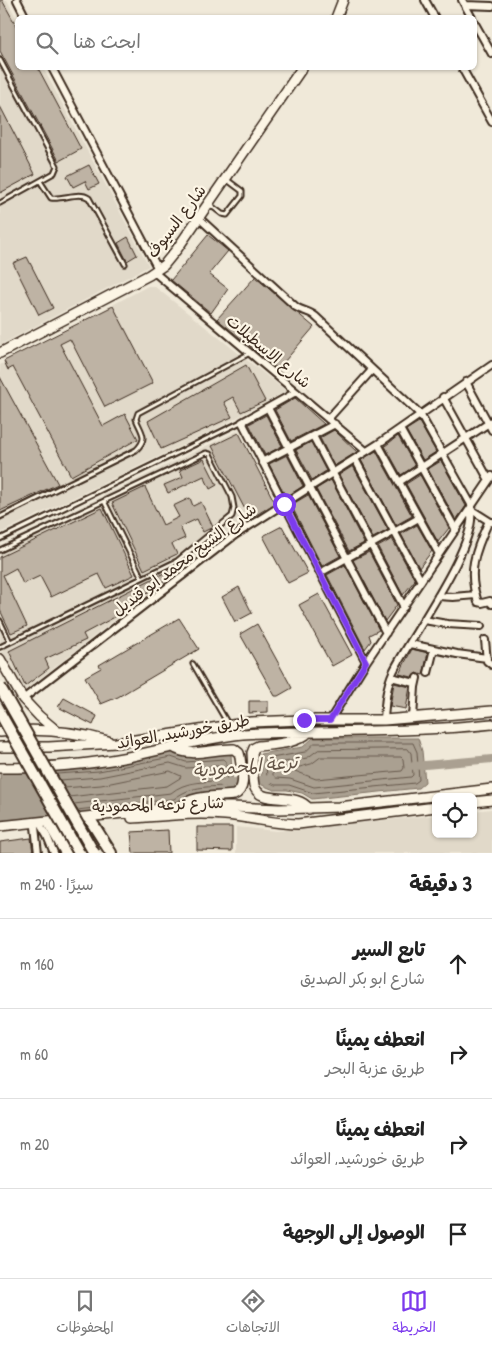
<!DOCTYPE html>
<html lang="ar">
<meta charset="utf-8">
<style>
body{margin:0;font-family:"Patrick Hand","Playpen Sans Arabic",sans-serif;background:#f6f6f6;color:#222;direction:rtl}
.controls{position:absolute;right:15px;bottom:15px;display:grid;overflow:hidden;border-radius:8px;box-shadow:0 1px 4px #0004}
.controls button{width:45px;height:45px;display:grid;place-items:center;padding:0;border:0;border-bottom:1px solid #e0e0e0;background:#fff;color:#222;font:25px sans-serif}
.stop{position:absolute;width:15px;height:15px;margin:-11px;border:4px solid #7c3aed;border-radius:50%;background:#fff}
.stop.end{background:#7c3aed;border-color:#fff;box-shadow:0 1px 5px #0008}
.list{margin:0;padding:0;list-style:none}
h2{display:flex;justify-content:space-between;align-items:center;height:65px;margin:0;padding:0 20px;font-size:21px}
h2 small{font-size:16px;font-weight:400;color:#767676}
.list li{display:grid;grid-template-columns:32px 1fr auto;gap:15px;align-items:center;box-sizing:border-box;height:90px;padding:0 20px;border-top:1px solid #e0e0e0}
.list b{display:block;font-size:19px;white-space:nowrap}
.list p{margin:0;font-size:16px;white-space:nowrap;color:#767676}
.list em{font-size:16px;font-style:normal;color:#767676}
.icon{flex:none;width:28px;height:28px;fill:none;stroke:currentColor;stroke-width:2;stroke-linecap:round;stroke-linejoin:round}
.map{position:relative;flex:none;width:492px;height:853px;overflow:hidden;direction:ltr}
.search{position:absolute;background:#fff;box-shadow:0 1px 4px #0004;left:15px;right:15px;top:15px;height:55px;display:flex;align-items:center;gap:12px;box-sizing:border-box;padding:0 18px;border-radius:8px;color:#767676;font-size:19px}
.sheet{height:425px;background:#fff}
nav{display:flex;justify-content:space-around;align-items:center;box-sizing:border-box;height:70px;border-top:1px solid #e0e0e0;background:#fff;font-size:14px;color:#767676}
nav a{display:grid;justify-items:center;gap:2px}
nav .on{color:#7c3aed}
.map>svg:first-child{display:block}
</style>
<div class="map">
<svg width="492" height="853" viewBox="0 0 492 853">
<rect width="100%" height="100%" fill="#f0e9d9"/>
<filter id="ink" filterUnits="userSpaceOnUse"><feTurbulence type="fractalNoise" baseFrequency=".02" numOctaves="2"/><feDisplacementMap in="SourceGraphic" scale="10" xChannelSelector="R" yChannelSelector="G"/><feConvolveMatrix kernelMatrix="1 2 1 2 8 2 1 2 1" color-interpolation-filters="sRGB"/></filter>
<g filter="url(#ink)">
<!-- built -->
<path fill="#e1d9c9" d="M0,0H7L17,20L18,68H43L149,266L0,345Z
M148,286H154L286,391L216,429L0,533V365Z
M239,430L274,502L241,521L24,691L0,647V546Z
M492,809V853H236V827L276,831L436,815V834H473V811Z"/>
<!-- water -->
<path fill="#aaa091" stroke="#7e7163" d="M313,738H418L422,751L425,782L418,788L312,799L302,793L287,790H274L262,785L260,754L303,747Z
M171,751L187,757L231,754L233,791C215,792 190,789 177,804L0,822V771C57,774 116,766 171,751Z"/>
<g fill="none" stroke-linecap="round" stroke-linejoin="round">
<!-- shore -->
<path stroke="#67594c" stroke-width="1" d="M315,743H413L417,752L419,780L415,783L313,793L289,785H275L267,781L266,759L305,752Z
M408,749L411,753L413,775L411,777L314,787L290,779L276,778L273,776V764L307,758L318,750Z
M321,757H401L403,759L404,768L402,771L316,779L295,771L296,768L311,764Z
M57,774L99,771L171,757L186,762L223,759L226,761L227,784L226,786C206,787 190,786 174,799L77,810
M60,780L100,777L170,763L186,768L218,766L220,768L219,780C202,783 185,781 171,793L74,804
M64,788L101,785L170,771L181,776L180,778L167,786L69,797"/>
<!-- canal -->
<path stroke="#aaa091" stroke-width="8" d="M414,766L492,759
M223,783L271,779"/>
</g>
<!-- building -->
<path fill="#beb3a4" stroke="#3b2a1e" d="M0,0H2L18,29V68H38L81,149L59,161L0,51Z
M0,106L35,174L0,193Z
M89,165L99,184L89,189L85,181L73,187L67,176Z
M208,235L228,251L209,274L228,289L211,313L171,280Z
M128,237L137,255L127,261L118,243Z
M27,257L53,308L39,315L13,263Z
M255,277L314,327L278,369L217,319Z
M113,306L153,383L105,407L70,339L60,344L103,426L125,414L138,439L71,476L13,367L8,370L4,361Z
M246,365L265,401L241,412L233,397L224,402L232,417L161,449L148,421Z
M0,377L58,484L0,511Z
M295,398L324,424L291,441L275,410Z
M266,415L282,446L265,455L249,424Z
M419,422L436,452L423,460L406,430Z
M334,430L357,452L334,466L320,438Z
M239,433L275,503L250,519L212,446Z
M398,436L415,466L401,475L385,446Z
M311,442L326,471L312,480L296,450Z
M376,451L412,516L396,525L361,460Z
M287,455L303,486L286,497L269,464Z
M204,459L217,485L210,489L204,476L168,493L164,485L183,477L180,470Z
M441,461L466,506L456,520L428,469Z
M353,466L388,530L373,538L339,475Z
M420,475L449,528L438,542L406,484Z
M331,480L364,543L349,551L316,489Z
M145,487L163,525L179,517L173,506L190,498L193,506L201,502L213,527L203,532L197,519L180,527L185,538L172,544L177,554L144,570L112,503Z
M308,495L340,556L322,566L291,505Z
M102,508L134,575L106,588L99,574L51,597L40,576L23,584L16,568L3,575L27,626L11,633L0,610V557Z
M417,525L432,551L419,568L401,534Z
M282,526L308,573L288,583L263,536Z
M392,539L415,580L403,595L378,547Z
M369,552L397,605L385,621L353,560Z
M345,565L379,630L369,635L371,641L365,649L327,575Z
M168,571L171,576L144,595L126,611L83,634L86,640L45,659L49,668L25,686L9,651Z
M239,587L252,613L235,622L222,597Z
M319,594L352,655L332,666L299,605Z
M179,618L199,649L118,697L101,704L85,677L101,668L99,665Z
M257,624L292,688L278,696H275L240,634Z
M412,649L428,653L423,675L416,673L412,677L399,674Z
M394,683L410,687L406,709L390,706Z
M64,698L97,716L93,725L58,707Z
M249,701H268V712L249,713Z
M197,827H232V851L197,850Z
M168,830L169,853H133L131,832Z
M31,838L33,853H0V842Z"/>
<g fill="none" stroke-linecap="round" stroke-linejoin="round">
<defs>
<path id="lane" d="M0,60L57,166L54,173L0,203
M40,181L51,198C63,200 79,191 89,198L125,264
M209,204L222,214L227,215L242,196V191L226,179
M104,501L142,578
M0,517L136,450C149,438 141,432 136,419L138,413L250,353
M0,539L241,422
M0,550L206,453L210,454L232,497L234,508L232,516L177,561L0,647
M0,621L10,642
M193,664L228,724"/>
<path id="street" d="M17,0L26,18
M425,0L435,18
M462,0L472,18
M465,5L492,6
M474,22L492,54
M52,68L158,269
M462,68L492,122
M199,218L296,307C302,311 309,311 315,316L420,414L472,506
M154,272L366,451
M466,382L492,430
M296,392L242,422L366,662
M443,397L489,480
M268,408L386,633
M328,419L372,370
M400,429L456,530
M313,436L404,607
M378,444L439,554
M355,459L421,581
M262,462L335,424
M399,482L492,421
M470,509L489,521
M492,522L488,523C475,551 467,572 478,602L482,603L490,601L492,604
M320,573L419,518
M438,596L453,597L476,595
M424,620L447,624L481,626
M485,640L487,661L492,665
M410,644L457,654L487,658
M428,673L434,649
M391,677L415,683
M23,699L235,535L378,444L492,365
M413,718L415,687L417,678
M330,720L366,662L492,476
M384,720C385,704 386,687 393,672C408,641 482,539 470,509
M41,826L47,836L54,853
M35,827L38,853"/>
<path id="secondary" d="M336,18L343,0
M0,353L149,275L164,265L177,249L302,68
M0,659L23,699L39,716L58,732
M0,732C36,728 74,731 108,741
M0,747H49L116,743L251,722L303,720H384L492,711
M173,747C191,759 214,748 234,749L239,753L240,757C241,769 248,789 234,795C219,797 190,795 181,807
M0,768C43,768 86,765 128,757C166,749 204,738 243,734C269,732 296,732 322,732C379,731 436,730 492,724
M473,802L492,800
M309,809C296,790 259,807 254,785C252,775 253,763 252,753L254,748L258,746C275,744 296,744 309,732
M132,818C163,816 194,812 225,815C250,817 273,824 298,824L436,807
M0,826L181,807H231L279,809L339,807L492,789"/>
<path id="primary" d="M91,821L111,853
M50,825L66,853"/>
</defs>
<!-- lane casing -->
<use href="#lane" stroke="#3b2a1e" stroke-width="7"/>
<!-- street casing -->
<use href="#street" stroke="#3b2a1e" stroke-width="10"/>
<!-- secondary casing -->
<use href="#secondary" stroke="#3b2a1e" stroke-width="12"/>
<!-- primary casing -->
<use href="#primary" stroke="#3b2a1e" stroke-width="14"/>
<!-- lane -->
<use href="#lane" stroke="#fcf5e5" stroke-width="3"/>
<!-- street -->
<use href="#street" stroke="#fcf5e5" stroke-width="6"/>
<!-- secondary -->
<use href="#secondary" stroke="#fcf5e5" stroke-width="9"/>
<!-- primary -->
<use href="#primary" stroke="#fcf5e5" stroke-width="10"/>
<defs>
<path id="primary-bridge" d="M0,687L94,853
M0,713L79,853"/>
</defs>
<!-- primary-bridge casing -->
<use href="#primary-bridge" stroke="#3b2a1e" stroke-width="14" stroke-linecap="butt"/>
<!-- primary-bridge -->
<use href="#primary-bridge" stroke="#fcf5e5" stroke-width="10"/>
</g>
</g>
<g fill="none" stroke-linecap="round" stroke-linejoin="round" filter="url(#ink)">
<!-- route -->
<path stroke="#7c3aed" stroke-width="6" d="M284,504L366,662L330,720H304"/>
</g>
<g text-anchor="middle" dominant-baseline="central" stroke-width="4.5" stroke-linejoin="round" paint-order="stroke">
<!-- street labels -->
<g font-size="16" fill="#3b2a1e" stroke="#fcf5e5">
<text transform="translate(176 221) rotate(-53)">شارع السيوف</text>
<text transform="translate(269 351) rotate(40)">شارع الاسطبلات</text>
<text transform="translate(184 559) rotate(-37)">شارع الشيخ محمد ابو قنديل</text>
<text transform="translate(183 731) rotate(-10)">طريق خورشيد, العوائد</text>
<text transform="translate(158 804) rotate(-2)">شارع ترعه المحمودية</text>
</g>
<!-- water labels -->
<g font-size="18" font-style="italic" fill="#625346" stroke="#fcf5e5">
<text transform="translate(245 766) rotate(-5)">ترعة المحمودية</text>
</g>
</g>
</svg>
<div class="controls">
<button><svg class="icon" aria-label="locate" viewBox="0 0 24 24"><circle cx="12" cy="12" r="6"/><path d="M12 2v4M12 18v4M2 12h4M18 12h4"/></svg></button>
</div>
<div class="stop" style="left:284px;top:504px"></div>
<div class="stop end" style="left:304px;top:720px"></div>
<div class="search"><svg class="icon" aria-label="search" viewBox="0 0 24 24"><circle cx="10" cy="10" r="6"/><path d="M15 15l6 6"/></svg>ابحث هنا</div>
</div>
<section class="sheet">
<h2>3 دقيقة<small>سيرًا · 240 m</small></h2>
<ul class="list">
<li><svg class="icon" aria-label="ahead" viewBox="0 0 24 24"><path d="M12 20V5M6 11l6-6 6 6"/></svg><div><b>تابع السير</b><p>شارع ابو بكر الصديق</p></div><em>160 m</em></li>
<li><svg class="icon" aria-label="right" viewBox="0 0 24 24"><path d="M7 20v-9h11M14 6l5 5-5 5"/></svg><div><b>انعطف يمينًا</b><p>طريق عزبة البحر</p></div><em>60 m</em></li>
<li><svg class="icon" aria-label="right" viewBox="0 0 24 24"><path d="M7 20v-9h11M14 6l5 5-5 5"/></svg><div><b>انعطف يمينًا</b><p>طريق خورشيد, العوائد</p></div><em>20 m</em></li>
<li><svg class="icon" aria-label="arrive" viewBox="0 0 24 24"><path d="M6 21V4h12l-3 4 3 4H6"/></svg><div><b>الوصول إلى الوجهة</b></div></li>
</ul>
</section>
<nav>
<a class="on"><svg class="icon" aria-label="map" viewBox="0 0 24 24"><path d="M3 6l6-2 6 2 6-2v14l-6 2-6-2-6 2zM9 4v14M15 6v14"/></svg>الخريطة</a>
<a><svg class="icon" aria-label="directions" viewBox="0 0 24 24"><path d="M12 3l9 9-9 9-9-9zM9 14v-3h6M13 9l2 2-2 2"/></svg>الاتجاهات</a>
<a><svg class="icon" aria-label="saved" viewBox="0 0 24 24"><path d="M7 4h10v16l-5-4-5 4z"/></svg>المحفوظات</a>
</nav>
